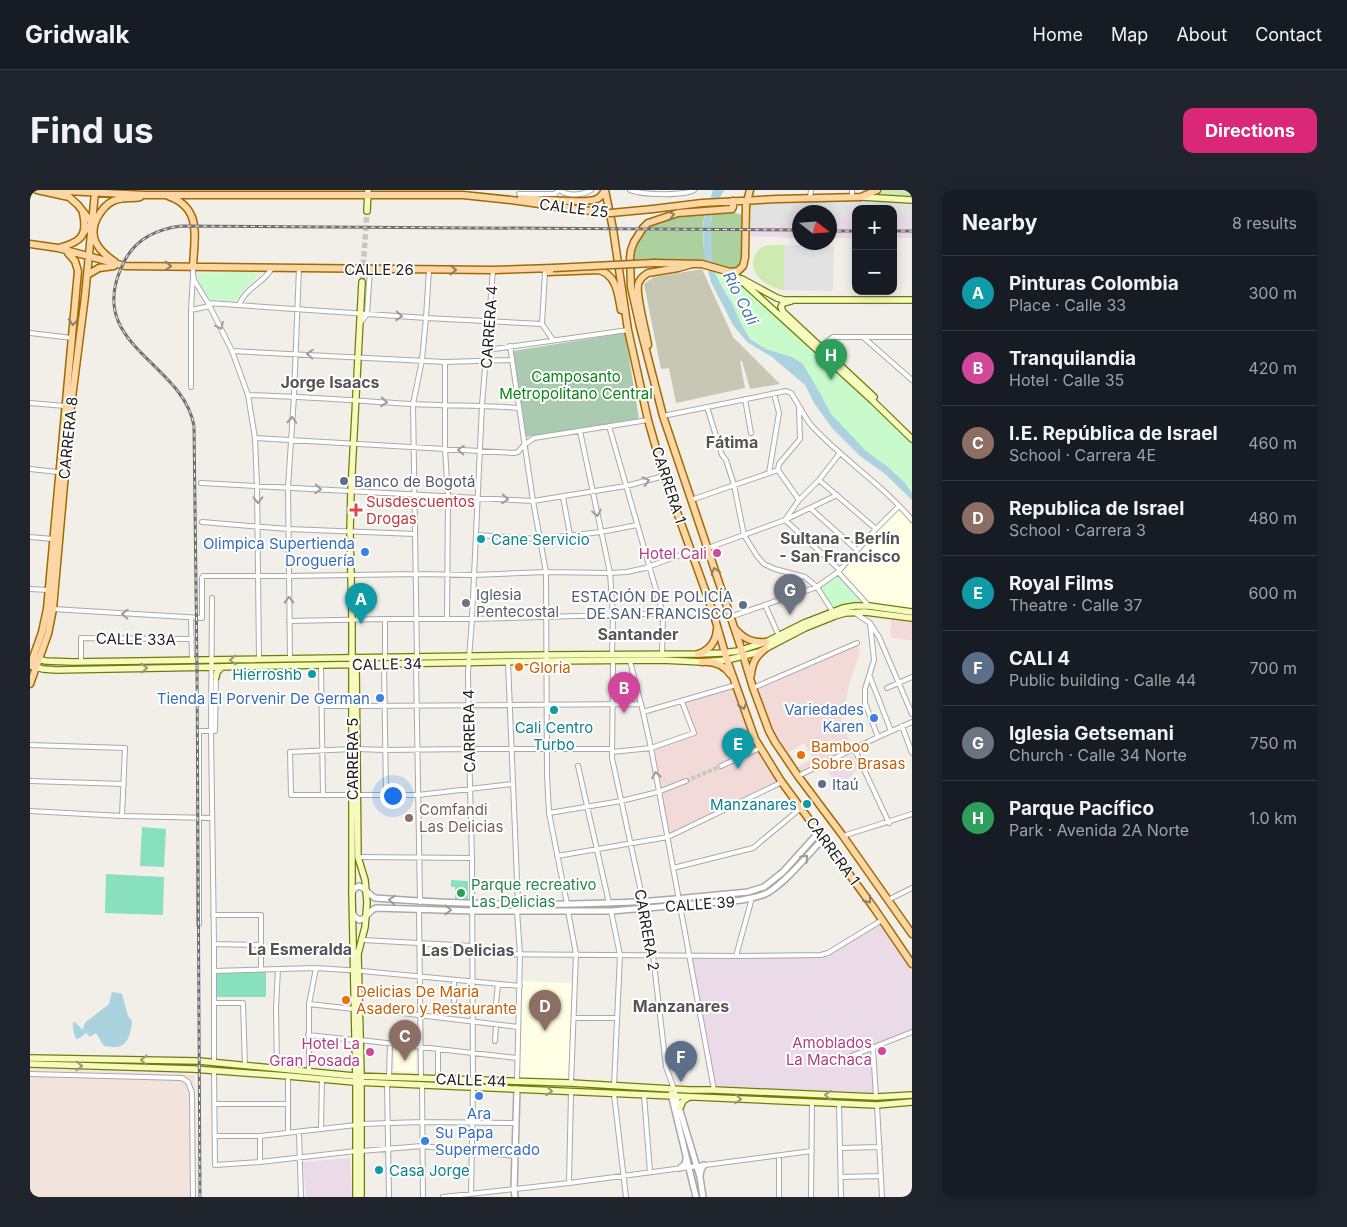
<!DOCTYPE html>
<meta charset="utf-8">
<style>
body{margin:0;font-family:Inter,sans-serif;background:#20242c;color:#f1f3f6}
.controls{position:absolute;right:15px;top:15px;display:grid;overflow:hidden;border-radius:10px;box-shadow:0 2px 12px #0003}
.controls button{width:45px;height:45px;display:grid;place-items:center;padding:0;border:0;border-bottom:1px solid #363941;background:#171b24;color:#f1f3f6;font:25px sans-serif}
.compass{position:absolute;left:762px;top:15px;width:45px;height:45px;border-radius:50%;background:#171b24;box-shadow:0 2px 12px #0003;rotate:107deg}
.you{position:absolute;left:362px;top:605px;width:18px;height:18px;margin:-12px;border:4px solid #fff;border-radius:50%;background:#1a73e8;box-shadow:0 0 0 8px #1a73e833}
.badge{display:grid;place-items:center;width:32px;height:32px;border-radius:50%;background:#db2777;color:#fff;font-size:16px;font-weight:700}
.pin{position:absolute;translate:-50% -41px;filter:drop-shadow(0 1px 2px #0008)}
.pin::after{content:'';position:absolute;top:26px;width:18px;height:15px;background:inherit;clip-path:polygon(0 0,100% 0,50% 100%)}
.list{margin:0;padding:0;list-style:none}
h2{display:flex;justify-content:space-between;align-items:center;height:65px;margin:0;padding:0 20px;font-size:21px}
h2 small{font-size:16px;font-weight:400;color:#9ea1a6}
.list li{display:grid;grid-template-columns:32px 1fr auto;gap:15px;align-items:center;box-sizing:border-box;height:75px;padding:0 20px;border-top:1px solid #363941}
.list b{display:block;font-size:19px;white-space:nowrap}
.list p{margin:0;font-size:16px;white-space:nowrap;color:#9ea1a6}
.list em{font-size:16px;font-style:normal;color:#9ea1a6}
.map{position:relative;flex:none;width:882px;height:1007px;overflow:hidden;border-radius:10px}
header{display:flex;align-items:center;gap:30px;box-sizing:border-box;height:70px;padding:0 25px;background:#171b24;border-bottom:1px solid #363941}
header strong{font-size:24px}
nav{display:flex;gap:28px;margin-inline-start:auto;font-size:18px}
.intro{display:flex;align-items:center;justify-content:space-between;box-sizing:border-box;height:120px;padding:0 30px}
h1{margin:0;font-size:35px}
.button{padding:12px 22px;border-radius:10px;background:#db2777;color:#fff;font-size:18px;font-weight:700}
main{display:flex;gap:30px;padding:0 30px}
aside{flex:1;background:#171b24;border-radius:10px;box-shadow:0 2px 12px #0003}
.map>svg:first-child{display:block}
</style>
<header>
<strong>Gridwalk</strong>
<nav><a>Home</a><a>Map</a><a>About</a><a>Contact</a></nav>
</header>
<div class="intro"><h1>Find us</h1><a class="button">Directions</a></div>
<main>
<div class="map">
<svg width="882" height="1007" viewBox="0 0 882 1007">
<rect width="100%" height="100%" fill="#f2efe9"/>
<!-- commercial -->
<path fill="#f2dad9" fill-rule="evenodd" d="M862,425L882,428V450L862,448L860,443Z
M827,453L830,462L819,495L811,534L824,558L768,586L745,552L723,498ZM774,553L783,568L768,577L759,562Z
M704,496L723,550L748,594L638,647L621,558L664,543L652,512Z"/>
<!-- industrial -->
<path fill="#ebdbe8" d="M826,24V48H800L799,27Z
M863,28H882V48H863Z
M769,31V48L716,46V38Z
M822,565L829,578L810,597L793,576Z
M848,732L882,782V842L844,857L846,903L683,896L660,765H791Z
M320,968L322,1007H276L273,972Z"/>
<!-- education -->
<path fill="#ffffe5" d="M869,316L882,330V422L839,416L808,382Z
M491,791L543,793L540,892L488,890Z
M364,860L386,861V882L364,881Z"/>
<!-- military -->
<path fill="#f3e3dd" d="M0,879L43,880L165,885L166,1007H0Z"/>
<!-- construction -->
<path fill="#c7c7b4" d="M672,79L703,147L750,194L720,199L712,171H710L715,198L646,213L639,178L631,179L614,94L624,87Z"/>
<!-- grass -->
<path fill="#cdebb0" d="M847,0H882V12L824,11L729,14L724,16L716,24L717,10L831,7Z
M741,55H754V100C738,98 716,83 725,65C728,58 733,56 741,55Z"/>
<!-- forest -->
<path fill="#add19e" d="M701,21L709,24H716L715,68L708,81L683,77C680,59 680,41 682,23Z
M675,22C671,39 673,58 677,75L601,73L600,68L610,41L636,26Z"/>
<!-- cemetery -->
<path fill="#aacbaf" d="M595,143L609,229L496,247L483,161Z"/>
<!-- park -->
<path fill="#c8facc" d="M683,77L700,82L882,249V303L874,292L858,277L836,261L801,224L791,205L773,174L762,167L736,159L720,149L710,132L702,113L693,99Z
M231,81L204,112L181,110L170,95L166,83Z
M808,382L839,416L803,422L787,397Z"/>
<!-- pitch -->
<path fill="#88e0be" d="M112,637L136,639L134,677L110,676Z
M76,684L134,687L133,725L75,723Z
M421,690L438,691V710H425V697H421Z
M186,782H236V807H187Z"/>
<!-- parking -->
<path fill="#e2e2e2" d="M824,11L882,12V28H863V19H826V24L800,27L799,22H769V31L716,38V24L724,16L729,14Z
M754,55L800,56L804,57L803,101L754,100Z"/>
<!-- water -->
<path fill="#aad3df" d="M683,0H694L682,23L681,32L682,70L685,83L693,99L702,113L710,132L720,149L736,159L762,167L773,174L791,205L801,224L836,261L858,277L874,292L882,303V310L854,283L830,266L802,238L784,213L775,195L742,167L717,152L703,135L681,92L674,63L673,37L674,28Z
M82,802L90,803L92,804L98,826L102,831C102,836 101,838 100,843C96,857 88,859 74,856L66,843L60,847L56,843L50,848L46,849L43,840V832L46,833L53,840L54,835L56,832L79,814Z"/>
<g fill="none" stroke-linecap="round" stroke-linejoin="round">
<!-- minor-tunnel -->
<path stroke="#c8c6c1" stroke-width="4" stroke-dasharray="4 2" stroke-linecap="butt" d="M656,591L691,576"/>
<!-- secondary-tunnel -->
<path stroke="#c8c6c1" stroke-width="5.5" stroke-dasharray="5.5 3" stroke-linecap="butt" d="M332,92L337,21"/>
<defs>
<path id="minor" d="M530,0C538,7 553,5 561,0
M600,0C611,5 653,6 664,0
M489,4H525L529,0
M780,8L781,0
M822,8V0
M163,77V84L164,90L178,113L202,161L218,205L225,248L227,296L229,469
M515,82L512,134L523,150
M178,113L396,128L512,134
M209,115C215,98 234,93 242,78
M161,120L163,86
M331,132L337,124L340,79
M0,143L42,148
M833,147L882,190
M480,156L503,311L516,382L517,585L519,623L537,714
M790,157L803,147H882
M457,160L598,140
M202,161L415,172L482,170
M415,172V259L418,307L417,428
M161,197V120L180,116
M218,205C272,206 327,211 382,214C417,216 453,215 489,218
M715,209L721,243
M0,213L35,216
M677,217L692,265L696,270L704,295L714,345L727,366L734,374L745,379L775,387L787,397L803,422
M633,226L756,201L761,203C768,213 773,225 781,235C812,269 852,294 882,330
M579,236L633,424L632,465
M550,241L580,383L583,426L582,465
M225,248L484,263L488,262L494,255L504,248L618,230
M0,279L28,282
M748,280L749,274L770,249L769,219
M748,280L769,310
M739,283L749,223L744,203
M789,290L846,339
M171,293L503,311L596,296L634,286
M533,307L540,345
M661,310L748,280
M780,318L827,360
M172,332L258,339L385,344
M446,345L510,349L571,342L607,335
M0,347L23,349
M678,358L755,330L807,305
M810,380L755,330L769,310L789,290L810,263
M808,382L839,416
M0,399L18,400
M182,408L181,541L184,754V873
M735,415L749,446
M23,419L172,428V388L173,386H259L386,384L444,385L516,382L580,383L597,382L615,378L661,361
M825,423L840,433L849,447L882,524
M700,427L787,397L808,382L846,339L869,316
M161,428L162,470
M259,431L355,429H442L683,422
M840,433L844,470L835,499V513L848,547
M387,467L383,214L392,170L396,128L399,79
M355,468V429
M260,469L258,297L264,206L269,78
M583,471L582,568L613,711L623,765L636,877L644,899
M600,471L613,522L621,558L684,900
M51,472V448L162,449
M478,472L488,714
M386,474L390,712
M354,475L356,605
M291,476L293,605
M840,487L861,541
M723,498L827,453
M857,498L882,487
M292,516H322
M327,516L611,514
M613,522L706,495
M872,536L882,563
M181,541H185L186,484
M0,555L95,558L92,626
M824,558L859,633
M322,559L260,562L261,605H388L483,594
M327,559L355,560L439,559H582
M582,562L621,558L664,543L652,512
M548,576L579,713
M691,576L730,558
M768,586L848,547L882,532
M0,591L94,594
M0,621L92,626L182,628
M519,623L591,611L628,602L656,591
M813,646L882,624
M527,666L638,647L748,594L751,591
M328,667L442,668
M643,678L723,658L771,618
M858,710L882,698
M389,720L391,888
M538,721L546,764L541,893
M581,721L590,765L584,896
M183,725H231V780
M169,734V541H181
M333,750L443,756
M184,754L231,755
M443,764L706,766L791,765L798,763L852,730
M706,766L722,708
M184,781L286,778L332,781L490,796
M424,790V811
M184,813H213L215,876
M279,814L324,819
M330,818L488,837
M465,823L468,794
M544,828H587
M278,845L325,850
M330,850L487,868
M465,851L466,835
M843,857L846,907
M814,869L882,842
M247,879L246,818L248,779
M184,880L185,975L230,972L326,961
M279,882V814L286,778
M0,884L152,888L158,892L162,903L163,1007
M359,887L360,854
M408,889V859
M487,891L490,764L487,721
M357,893L359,1007
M392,895L393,1007
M584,904L596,1007
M614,905L620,982
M809,913L811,1007
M185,914H258
M847,915L852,1007
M331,934L392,932L486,933
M291,938L292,889
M269,942L271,1007
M258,943V886
M185,946H230L326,935
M230,946V972
M811,958L850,957
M331,961L392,956L485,966
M749,966V1007
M811,987L850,986
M539,993L541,902
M441,1004L443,897L442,668L439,559L438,482L442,429L452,215L463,80
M413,1007L539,993L782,961
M781,1007L782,912"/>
<path id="tertiary" d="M322,703L325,698L329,696C336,698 339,705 345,708C422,714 500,716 578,713C625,712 672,706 718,702L734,697L753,682L789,642
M323,723L324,726L329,730C338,729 337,721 346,718L443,721H581L712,710C721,708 731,707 739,702C760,688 776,666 794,648
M641,904L666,1007
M645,904L670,987L673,1007
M650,978L655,974L656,969
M670,986L671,980L674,975
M485,1007L484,999L487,899"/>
<path id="secondary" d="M832,7L882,10
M337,21L338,0
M705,85L842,210L882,249
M712,89L747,108L754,110H882
M761,111L753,113L751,117L753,122L844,207
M6,469L16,471L43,472L516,465L668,464L692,463L708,461L736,452L774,433L813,418L825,416H839L882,422
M326,473L328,667L335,690L337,713L335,737L328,764L331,883V1007
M2,476L13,479L26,480L516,471L632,470L672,472L697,470L729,462L775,438L805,426L815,423L835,422L882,428
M186,487L187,482L192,477
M0,868L169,871L324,886L541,893L659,900H684L846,907L882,905
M0,874L163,879L258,886L324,892L847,915L882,912
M650,918L653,911L659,907
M326,1007V895L322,703V430L320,341L321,301L332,92"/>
<path id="primary" d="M7,0L39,7L48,15L62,33L53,43
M16,0L115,5H433L481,10L552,20
M575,0L583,39L598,140L618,230L634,286L683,422L697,470L725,549L751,591L844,718L882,774
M138,6C173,18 164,48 163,77
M491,8C505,9 558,14 567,9C571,7 573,4 575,0
M703,11V17L702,19L648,23L618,33L613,38L604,52L601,60L600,68L601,97L610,137L633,226L710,455L723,498L739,541L745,552L768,586L813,646L882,744
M623,19L672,13L747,9L831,7L847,0
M0,54L28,58L95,76L463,80L523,78
M29,58C50,52 58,47 53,23
M85,72C69,61 57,48 67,28C71,21 76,14 83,11C92,7 101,9 110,7
M624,73L672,74L700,82L708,81L713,76L715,68L716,15L720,0
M518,82L569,80C587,85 588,105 591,120
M57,85L69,78L84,76
M618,155C616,142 606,106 608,95C609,90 613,86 618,83L648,78L662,74
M706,440C715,450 724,453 736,452
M668,464C680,460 686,452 687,439
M672,472C685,471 694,475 701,485
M0,476L12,442L17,419L48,81L45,71L38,63
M721,485C722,473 726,466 735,459
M0,494L18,444L23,419L41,216L55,106L65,2"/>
</defs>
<!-- minor casing -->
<use href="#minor" stroke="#a9a9a9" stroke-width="6"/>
<!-- tertiary casing -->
<use href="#tertiary" stroke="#a9a9a9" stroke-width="8"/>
<!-- secondary casing -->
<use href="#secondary" stroke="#707d05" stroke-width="8"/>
<!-- primary casing -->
<use href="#primary" stroke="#a06b00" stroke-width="9"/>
<!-- minor -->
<use href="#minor" stroke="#fff" stroke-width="4"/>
<!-- tertiary -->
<use href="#tertiary" stroke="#fff" stroke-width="5"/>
<!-- secondary -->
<use href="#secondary" stroke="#f7fabf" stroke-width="5.5"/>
<!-- primary -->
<use href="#primary" stroke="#fcd6a4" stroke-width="6"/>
<defs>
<path id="rail" d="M799,41H826
M863,41H882
M170,1007L167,477L164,236C153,171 50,154 95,70C106,49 128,39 151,36L769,40"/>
</defs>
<!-- rail casing -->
<use href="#rail" stroke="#707070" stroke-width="3"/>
<!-- rail -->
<use href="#rail" stroke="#fff" stroke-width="1" stroke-dasharray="4" stroke-linecap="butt"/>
<defs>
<path id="primary-bridge" d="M552,20L581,23L623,19
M523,78L624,73"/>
</defs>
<!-- primary-bridge casing -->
<use href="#primary-bridge" stroke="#a06b00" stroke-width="9" stroke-linecap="butt"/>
<!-- primary-bridge -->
<use href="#primary-bridge" stroke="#fcd6a4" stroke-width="6"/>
</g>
<!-- one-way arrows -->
<defs><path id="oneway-chevron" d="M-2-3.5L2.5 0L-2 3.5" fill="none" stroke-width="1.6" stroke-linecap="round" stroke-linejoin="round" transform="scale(1.25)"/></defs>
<g stroke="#8f7c63">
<use href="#oneway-chevron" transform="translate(641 25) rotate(-15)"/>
<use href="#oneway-chevron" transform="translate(138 76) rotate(2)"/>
<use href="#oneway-chevron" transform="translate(423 80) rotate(1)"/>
<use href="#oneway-chevron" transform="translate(43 132) rotate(94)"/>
<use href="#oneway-chevron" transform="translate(685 381) rotate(-108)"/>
<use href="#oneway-chevron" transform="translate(713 516) rotate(71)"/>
<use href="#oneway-chevron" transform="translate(838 710) rotate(54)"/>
</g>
<g stroke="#9c9c9c">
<use href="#oneway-chevron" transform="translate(369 126) rotate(4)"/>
<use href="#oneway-chevron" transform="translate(190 136) rotate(64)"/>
<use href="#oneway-chevron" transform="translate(280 164) rotate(-177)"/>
<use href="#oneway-chevron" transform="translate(354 212) rotate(4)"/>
<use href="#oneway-chevron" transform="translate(262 230) rotate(-87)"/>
<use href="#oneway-chevron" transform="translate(431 260) rotate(-176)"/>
<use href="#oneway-chevron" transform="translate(616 291) rotate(-16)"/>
<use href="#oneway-chevron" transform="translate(288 299) rotate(3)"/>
<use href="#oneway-chevron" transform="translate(475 309) rotate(4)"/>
<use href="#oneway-chevron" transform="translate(228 310) rotate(89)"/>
<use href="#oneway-chevron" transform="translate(567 323) rotate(78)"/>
<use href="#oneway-chevron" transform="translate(259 410) rotate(-91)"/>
<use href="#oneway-chevron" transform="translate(95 424) rotate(-177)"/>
<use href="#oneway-chevron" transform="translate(626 585) rotate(-100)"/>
<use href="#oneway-chevron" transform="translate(775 668) rotate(-47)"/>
<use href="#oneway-chevron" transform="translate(362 710) rotate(-176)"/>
<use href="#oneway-chevron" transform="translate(418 720) rotate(1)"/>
</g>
<g stroke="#979978">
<use href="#oneway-chevron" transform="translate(203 470) rotate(180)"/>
<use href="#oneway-chevron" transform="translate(114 478) rotate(-1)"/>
<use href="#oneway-chevron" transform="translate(114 870) rotate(-179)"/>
<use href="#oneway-chevron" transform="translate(49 876) rotate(2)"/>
<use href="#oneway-chevron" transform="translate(519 901) rotate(3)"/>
<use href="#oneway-chevron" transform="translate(798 905) rotate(-177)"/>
<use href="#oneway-chevron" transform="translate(708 909) rotate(2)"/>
</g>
<!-- markers -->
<g fill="#5c6f8a" stroke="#fff" stroke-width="2">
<circle cx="314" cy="291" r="5"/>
<circle cx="713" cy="415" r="5"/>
<circle cx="792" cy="594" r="5"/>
</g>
<path fill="#e0444e" stroke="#fff" stroke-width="2" d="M323.5 312.5h5v5h5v5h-5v5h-5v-5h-5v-5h5z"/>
<g fill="#0f9aa8" stroke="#fff" stroke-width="2">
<circle cx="451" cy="349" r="5"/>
<circle cx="282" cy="484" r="5"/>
<circle cx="524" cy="520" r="5"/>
<circle cx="777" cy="614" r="5"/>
<circle cx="349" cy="980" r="5"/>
</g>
<g fill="#3f7fe0" stroke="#fff" stroke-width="2">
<circle cx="335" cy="362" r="5"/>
<circle cx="350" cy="508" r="5"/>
<circle cx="844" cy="528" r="5"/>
<circle cx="449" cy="906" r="5"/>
<circle cx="395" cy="951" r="5"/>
</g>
<g fill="#d1479c" stroke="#fff" stroke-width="2">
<circle cx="687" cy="363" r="5"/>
<circle cx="852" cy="861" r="5"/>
<circle cx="340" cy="862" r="5"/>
</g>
<circle fill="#6b7280" stroke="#fff" stroke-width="2" cx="436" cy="413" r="5"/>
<g fill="#e8710a" stroke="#fff" stroke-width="2">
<circle cx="489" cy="477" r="5"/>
<circle cx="771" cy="565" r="5"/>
<circle cx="316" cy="810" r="5"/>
</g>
<circle fill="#8d6e63" stroke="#fff" stroke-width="2" cx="379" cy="628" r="5"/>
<circle fill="#2e9e5b" stroke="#fff" stroke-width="2" cx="431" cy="703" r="5"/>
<g text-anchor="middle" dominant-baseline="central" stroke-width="4" stroke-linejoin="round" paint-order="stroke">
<!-- street labels -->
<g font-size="15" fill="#222" stroke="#fff">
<text transform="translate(544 18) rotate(7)">CALLE 25</text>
<text x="349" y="79">CALLE 26</text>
<text transform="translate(459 137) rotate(-86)">CARRERA 4</text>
<text transform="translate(38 248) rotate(-84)">CARRERA 8</text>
<text transform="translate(639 295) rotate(72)">CARRERA 1</text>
<text transform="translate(106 449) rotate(1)">CALLE 33A</text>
<text transform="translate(357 474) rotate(-1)">CALLE 34</text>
<text transform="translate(439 541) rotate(-91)">CARRERA 4</text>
<text transform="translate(322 569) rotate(-90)">CARRERA 5</text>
<text transform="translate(803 661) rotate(54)">CARRERA 1</text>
<text transform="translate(670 714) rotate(-4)">CALLE 39</text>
<text transform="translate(617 740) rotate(80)">CARRERA 2</text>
<text transform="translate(441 890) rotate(2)">CALLE 44</text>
</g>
<!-- park labels -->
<g font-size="15" fill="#0c8416" stroke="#fff">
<text x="546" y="186">Camposanto<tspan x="546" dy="17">Metropolitano Central</tspan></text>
</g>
<!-- service labels -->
<g font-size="15" fill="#4e5e75" stroke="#fff" text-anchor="start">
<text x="324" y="291">Banco de Bogotá</text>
<text x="703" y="406" text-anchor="end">ESTACIÓN DE POLICÍA<tspan x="703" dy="17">DE SAN FRANCISCO</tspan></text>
<text x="802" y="594">Itaú</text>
</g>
<!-- health labels -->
<g font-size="15" fill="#be3a42" stroke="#fff" text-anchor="start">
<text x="336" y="311">Susdescuentos<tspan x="336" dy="17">Drogas</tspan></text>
</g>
<!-- culture labels -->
<g font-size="15" fill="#0d838f" stroke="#fff" text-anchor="start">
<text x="461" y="349">Cane Servicio</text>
<text x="272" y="484" text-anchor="end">Hierroshb</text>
<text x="524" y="537" text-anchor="middle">Cali Centro<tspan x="524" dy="17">Turbo</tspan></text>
<text x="767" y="614" text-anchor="end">Manzanares</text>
<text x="359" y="980">Casa Jorge</text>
</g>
<!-- shop labels -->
<g font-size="15" fill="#366cbe" stroke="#fff" text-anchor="end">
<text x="325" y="353">Olimpica Supertienda<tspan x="325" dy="17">Droguería</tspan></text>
<text x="340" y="508">Tienda El Porvenir De German</text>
<text x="834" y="519">Variedades<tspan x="834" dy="17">Karen</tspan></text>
<text x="449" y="923" text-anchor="middle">Ara</text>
<text x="405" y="942" text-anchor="start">Su Papa<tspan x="405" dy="17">Supermercado</tspan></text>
</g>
<!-- hotel labels -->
<g font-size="15" fill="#b23c85" stroke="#fff" text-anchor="end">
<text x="677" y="363">Hotel Cali</text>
<text x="842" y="852">Amoblados<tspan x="842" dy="17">La Machaca</tspan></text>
<text x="330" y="853">Hotel La<tspan x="330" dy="17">Gran Posada</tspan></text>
</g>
<!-- worship labels -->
<g font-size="15" fill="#5b616d" stroke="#fff" text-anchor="start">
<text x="446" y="404">Iglesia<tspan x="446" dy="17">Pentecostal</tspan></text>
</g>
<!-- food labels -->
<g font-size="15" fill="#c56008" stroke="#fff" text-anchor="start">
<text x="499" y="477">Gloria</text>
<text x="781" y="556">Bamboo<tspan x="781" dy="17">Sobre Brasas</tspan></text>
<text x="326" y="801">Delicias De Maria<tspan x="326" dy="17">Asadero y Restaurante</tspan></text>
</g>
<!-- education labels -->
<g font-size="15" fill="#785e54" stroke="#fff" text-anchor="start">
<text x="389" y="619">Comfandi<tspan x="389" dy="17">Las Delicias</tspan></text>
</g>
<!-- leisure labels -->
<g font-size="15" fill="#27864d" stroke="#fff" text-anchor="start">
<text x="441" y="694">Parque recreativo<tspan x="441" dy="17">Las Delicias</tspan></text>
</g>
<!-- water labels -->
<g font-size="16" font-style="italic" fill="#4a7aab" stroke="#fff">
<text transform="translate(711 108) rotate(63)">Río Cali</text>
</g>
<!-- neighbourhood labels -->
<g font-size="16" font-weight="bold" fill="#555" stroke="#fff">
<text x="300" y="192">Jorge Isaacs</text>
<text x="702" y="252">Fátima</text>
<text x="810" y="348">Sultana - Berlín<tspan x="810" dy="18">- San Francisco</tspan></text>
<text x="608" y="444">Santander</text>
<text x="270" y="759">La Esmeralda</text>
<text x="438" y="760">Las Delicias</text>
<text x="651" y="816">Manzanares</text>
</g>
</g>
</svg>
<div class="controls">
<button>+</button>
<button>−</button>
</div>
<svg class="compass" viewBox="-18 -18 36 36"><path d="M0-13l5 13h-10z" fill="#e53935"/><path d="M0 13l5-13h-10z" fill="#9ea1a6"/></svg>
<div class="you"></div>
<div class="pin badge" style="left:331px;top:434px;background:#0f9aa8">A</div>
<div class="pin badge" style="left:594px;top:523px;background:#d1479c">B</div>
<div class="pin badge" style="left:375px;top:871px;background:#8d6e63">C</div>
<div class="pin badge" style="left:515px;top:841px;background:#8d6e63">D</div>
<div class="pin badge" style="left:708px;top:579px;background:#0f9aa8">E</div>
<div class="pin badge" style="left:651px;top:892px;background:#5c6f8a">F</div>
<div class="pin badge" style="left:760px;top:425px;background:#6b7280">G</div>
<div class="pin badge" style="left:801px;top:190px;background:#2e9e5b">H</div>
</div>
<aside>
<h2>Nearby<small>8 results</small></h2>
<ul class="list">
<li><span class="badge" style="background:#0f9aa8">A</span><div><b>Pinturas Colombia</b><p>Place · Calle 33</p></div><em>300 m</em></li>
<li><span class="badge" style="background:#d1479c">B</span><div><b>Tranquilandia</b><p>Hotel · Calle 35</p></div><em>420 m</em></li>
<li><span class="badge" style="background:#8d6e63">C</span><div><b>I.E. República de Israel</b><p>School · Carrera 4E</p></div><em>460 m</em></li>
<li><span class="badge" style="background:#8d6e63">D</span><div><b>Republica de Israel</b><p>School · Carrera 3</p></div><em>480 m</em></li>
<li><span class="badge" style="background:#0f9aa8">E</span><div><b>Royal Films</b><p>Theatre · Calle 37</p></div><em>600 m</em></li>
<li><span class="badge" style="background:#5c6f8a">F</span><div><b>CALI 4</b><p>Public building · Calle 44</p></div><em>700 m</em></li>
<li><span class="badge" style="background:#6b7280">G</span><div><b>Iglesia Getsemani</b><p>Church · Calle 34 Norte</p></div><em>750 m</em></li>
<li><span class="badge" style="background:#2e9e5b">H</span><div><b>Parque Pacífico</b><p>Park · Avenida 2A Norte</p></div><em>1.0 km</em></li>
</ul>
</aside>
</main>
